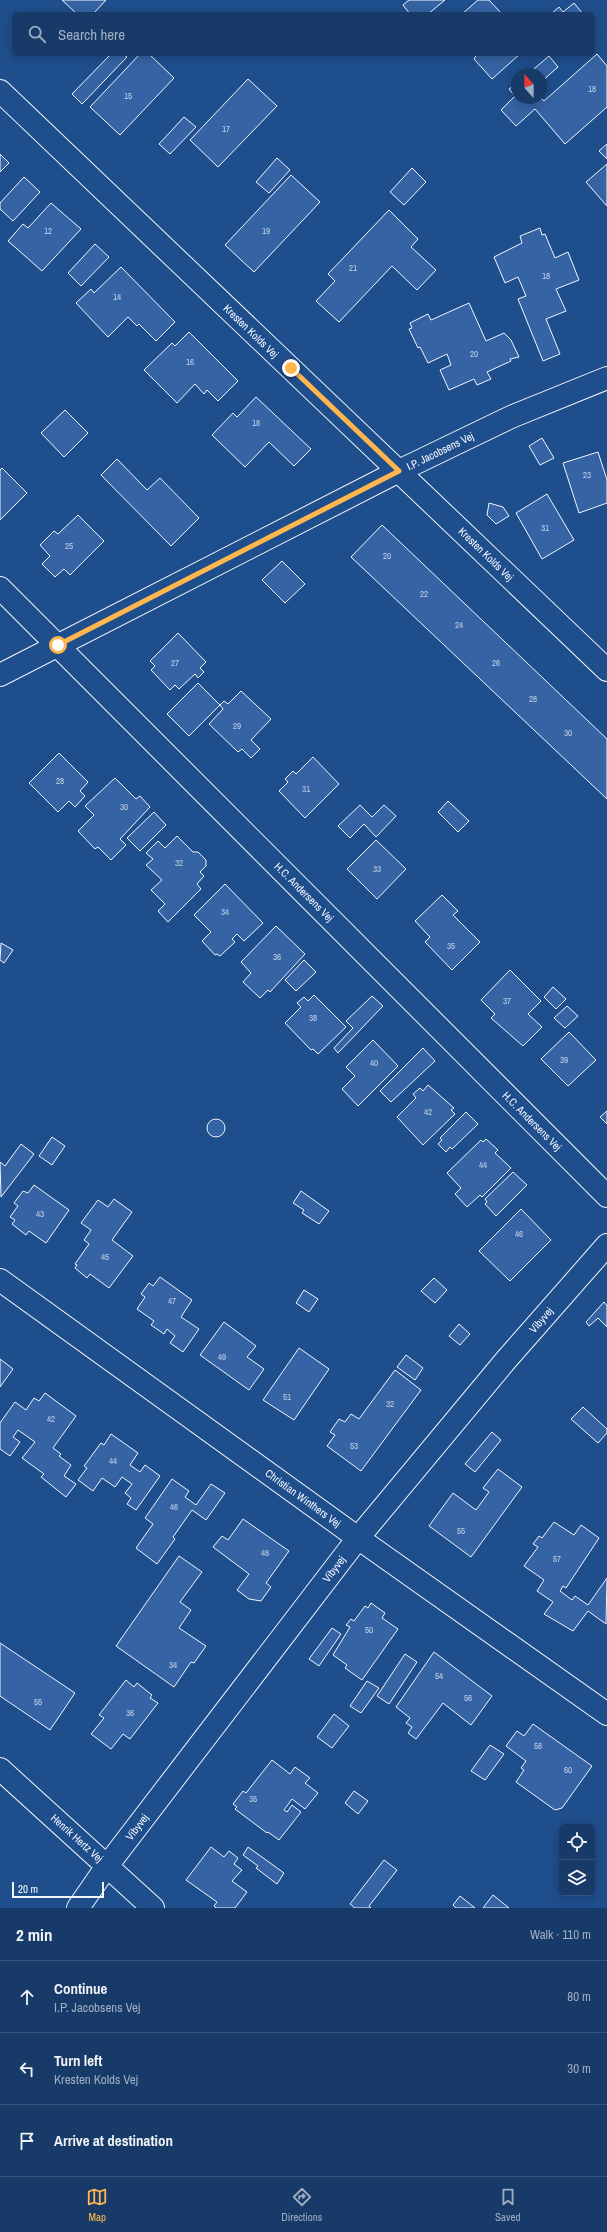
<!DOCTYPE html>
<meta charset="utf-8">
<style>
body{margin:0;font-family:"Archivo Narrow",sans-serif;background:#20416f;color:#f1f3f6}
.controls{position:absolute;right:12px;bottom:12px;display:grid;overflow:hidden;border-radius:6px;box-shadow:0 2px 10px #0003}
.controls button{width:36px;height:36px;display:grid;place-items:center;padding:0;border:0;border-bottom:1px solid #36547d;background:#173a69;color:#f1f3f6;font:20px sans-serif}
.compass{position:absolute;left:511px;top:68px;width:36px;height:36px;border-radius:50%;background:#173a69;box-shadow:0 2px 10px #0003;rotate:339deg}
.scale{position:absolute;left:12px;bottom:10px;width:92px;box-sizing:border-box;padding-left:4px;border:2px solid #f2f6ff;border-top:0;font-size:11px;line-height:14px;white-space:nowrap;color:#f2f6ff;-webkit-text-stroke:3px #1f4e8c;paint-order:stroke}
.stop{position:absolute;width:12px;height:12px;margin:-9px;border:3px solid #ffb74d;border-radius:50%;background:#fff}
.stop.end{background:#ffb74d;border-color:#fff;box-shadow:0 1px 4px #0008}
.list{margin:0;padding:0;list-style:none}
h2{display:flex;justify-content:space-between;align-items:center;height:52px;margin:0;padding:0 16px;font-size:17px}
h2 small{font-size:13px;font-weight:400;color:#9eadc0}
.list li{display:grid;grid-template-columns:26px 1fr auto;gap:12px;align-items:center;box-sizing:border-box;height:72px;padding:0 16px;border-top:1px solid #36547d}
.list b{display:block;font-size:15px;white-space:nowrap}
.list p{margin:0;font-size:13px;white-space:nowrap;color:#9eadc0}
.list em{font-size:13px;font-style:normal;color:#9eadc0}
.icon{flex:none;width:22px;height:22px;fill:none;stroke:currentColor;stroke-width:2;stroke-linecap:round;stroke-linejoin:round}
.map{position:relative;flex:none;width:607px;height:1908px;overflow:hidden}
.search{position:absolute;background:#173a69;box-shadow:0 2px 10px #0003;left:12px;right:12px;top:12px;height:44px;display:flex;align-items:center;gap:10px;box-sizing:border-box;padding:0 14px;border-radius:6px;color:#9eadc0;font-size:15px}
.sheet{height:268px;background:#173a69}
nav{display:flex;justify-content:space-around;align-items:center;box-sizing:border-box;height:56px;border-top:1px solid #36547d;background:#173a69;font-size:11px;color:#9eadc0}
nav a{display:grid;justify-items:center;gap:2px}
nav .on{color:#ffb74d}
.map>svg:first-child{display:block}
</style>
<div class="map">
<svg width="607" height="1908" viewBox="0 0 607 1908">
<rect width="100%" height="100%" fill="#1f4e8c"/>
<!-- building -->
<path fill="#3563a3" stroke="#f2f6ff" d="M62,0H106L93,14H77Z
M409,0H445L428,14H410L403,5Z
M478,0H489L502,14H462Z
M574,3L583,14H551L559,7L563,12Z
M111,54H123L127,57L82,104L72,94Z
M140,54H149L174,78L120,135L90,107Z
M477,54H520L492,79L474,59Z
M597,54L607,66V107L565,144L535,109L516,126L501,110L515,96L509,89L517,83V98H541L544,101Z
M549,56L558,67L541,82V74H528Z
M248,79L277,106L218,167L190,140Z
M184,117L196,127L170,154L159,144Z
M607,144V159L599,151Z
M0,154L9,163L0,172Z
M277,158L290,170L269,193L256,182Z
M607,164V206L586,182Z
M412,168L426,182L404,205L390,192Z
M291,175L320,202L254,272L225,245Z
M24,177L40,192L13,221L0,209V203Z
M51,203L81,229L42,271L8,241L23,224L28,228Z
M389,210L418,239L411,247L436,270L417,290L392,266L339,322L316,301L335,281L328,274Z
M540,228L542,235L545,234L555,258L568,252L579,280L556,289L566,311L546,319L560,354L543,361L518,299L526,296L518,277L505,283L494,257L522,243L520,236Z
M95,244L109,257L81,286L68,273Z
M121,267L175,322L156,341L139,324L137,326L128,317L108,337L76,303L91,289L94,293Z
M469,303L486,341L504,333L511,340L519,357L510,359L511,361L487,372L491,379L477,385L474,379L449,390L440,370L451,365L447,354L428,363L420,347L418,348L409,329L412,328L410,323L428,314L431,320Z
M189,332L238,381L218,401L207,390L204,394L195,384L177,403L144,370L172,343L175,346Z
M256,397L311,449L294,466L269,442L245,467L212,435L233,413L237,417Z
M65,410L88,433L64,457L41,433Z
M542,438L554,458L540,465L529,446Z
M598,452L607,480V503L579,513L563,463Z
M117,459L147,490L160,478L199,518L171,546L101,475Z
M2,468L27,493L0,520V470Z
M547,494L574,540L542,559L516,513Z
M489,503L503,507L509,516L496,524L487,515Z
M78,515L104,541L70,575L64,569L55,577L42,564L50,556L40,545L54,531L58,534Z
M382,525L607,739V799L351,557Z
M282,561L305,584L285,603L262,580Z
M178,633L206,662L200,668L204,672L198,678L195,674L179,689L175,685L170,690L151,670L155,666L150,661Z
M198,683L220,705L189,736L167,714Z
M241,691L271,719L251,740L260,749L251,758L242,749L238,752L209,724L223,709L220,705L224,701L228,704Z
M59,753L88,782L80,791L85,796L75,807L69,801L58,812L29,783Z
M313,757L339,784L305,818L279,791L288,782L285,779L293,771L296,774Z
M115,778L136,799L140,796L150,807L120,839L126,845L111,860L98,847L95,849L78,831L94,815L85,806Z
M448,801L469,821L458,832L438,812Z
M360,805L372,817L384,805L396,816L376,837L364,824L350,838L338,826Z
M154,812L166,825L140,851L127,838Z
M177,836L193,852H198L206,860V866L200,872L204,876L197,884L201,889L168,922L158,911L165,904L151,890L162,880L146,865L153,859L146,853L158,841L165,848Z
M376,840L406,869L377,899L347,869Z
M225,884L263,923L244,941L237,934L232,939L235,942L220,956L217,954L215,955L202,941L211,932L194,915Z
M442,895L458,911L453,915L480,942L452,970L425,942L430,937L415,921Z
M276,926L305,954L270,992L268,990L260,998L243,982L251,973L241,962Z
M1,943L13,950L4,963L0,960Z
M304,960L316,972L296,991L285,980Z
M510,970L541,1001L528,1014L542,1027L523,1046L491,1018L495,1014L481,1000Z
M553,987L566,999L556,1009L544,997Z
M314,995L346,1027L318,1054L313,1049L311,1050L285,1023L301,1007L297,1003L304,997L308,1001Z
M372,996L383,1006L338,1053L334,1048L353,1028L346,1021Z
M567,1006L578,1016L565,1028L554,1018Z
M569,1032L596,1060L568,1086L541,1059Z
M373,1040L398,1066L358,1106L342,1089L355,1076L346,1067Z
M423,1048L435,1061L391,1102L380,1091Z
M428,1085L454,1108L451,1110L455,1114L423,1145L397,1117L416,1098L413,1094L420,1088L423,1091Z
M607,1111V1124L600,1117Z
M466,1112L478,1124L452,1149L450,1147L446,1152L438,1144L442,1140L440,1138Z
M207 1128a9 9 0 1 1 18 0a9 9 0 1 1-18 0Z
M52,1137L65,1146L52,1165L39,1156Z
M486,1139L498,1150L495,1153L511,1168L482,1197L480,1195L467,1207L455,1194L461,1188L447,1173L481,1140L483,1142Z
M21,1144L34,1154L1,1197L0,1162L5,1166Z
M513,1172L527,1185L496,1216L485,1204L487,1202L485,1199Z
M34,1185L69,1210L46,1243L29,1231L26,1235L12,1224L15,1220L10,1217L18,1206L14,1203L23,1191L28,1193Z
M301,1191L329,1211L319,1224L302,1213L304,1210L293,1203Z
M114,1199L132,1212L112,1240L133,1256L109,1288L90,1274L87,1278L75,1268L77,1265L75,1264L89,1244L84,1240L91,1230L81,1223L98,1200L108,1207Z
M521,1209L551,1240L510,1281L479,1251Z
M160,1277L192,1300L181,1317L199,1329L183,1352L170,1343L175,1336L167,1329L164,1334L151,1325L154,1321L137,1309L145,1297L141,1294L149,1283L153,1286Z
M434,1278L447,1290L435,1303L421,1291Z
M304,1290L318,1299L309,1312L296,1303Z
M604,1302L607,1306V1327L598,1318L589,1326L586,1322Z
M224,1322L256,1346L247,1357L264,1369L249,1390L200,1355Z
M459,1324L470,1334L460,1345L449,1336Z
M299,1348L329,1369L294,1420L263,1400Z
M406,1355L423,1368L415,1380L397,1367Z
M0,1359L13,1369L0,1387Z
M395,1370L421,1390L361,1471L327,1446L335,1435L330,1432L339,1419L345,1422L351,1414L359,1419Z
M45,1393L76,1416L53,1448L61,1454L59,1456L71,1465L64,1476L76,1484L66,1497L41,1477L44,1474L22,1458L35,1442L18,1430L13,1437L20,1442L10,1456L0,1449V1423L15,1402L26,1410L34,1398L39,1401Z
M583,1407L607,1429V1433L598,1443L571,1419Z
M492,1432L501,1440L475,1472L465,1464Z
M111,1434L138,1453L130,1465L140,1472L145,1465L160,1476L136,1510L127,1504L131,1498L125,1493L132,1484L122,1477L115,1487L102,1478L93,1491L78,1480L87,1468L84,1466L101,1443L104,1445Z
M498,1469L522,1487L471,1557L429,1526L453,1493L476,1510L489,1492L483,1488Z
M172,1479L189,1491L185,1497L196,1505L211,1484L225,1493L206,1520L192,1510L173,1537L175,1539L157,1564L136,1548L153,1524L145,1518Z
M243,1519L289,1551L266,1583L271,1587L261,1601L249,1599L237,1590L249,1574L213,1547L222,1536L228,1540Z
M554,1522L574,1535L581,1525L599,1538L566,1588L563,1586L560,1591L572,1600L575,1596L588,1605L607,1578L606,1624L588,1611L573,1631L544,1614L553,1602L537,1591L544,1580L524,1566L538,1547L533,1544L539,1536L542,1538Z
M179,1556L202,1572L180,1602L191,1610L179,1628L206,1646L194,1663L191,1662L174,1687L116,1646Z
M371,1603L385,1613L382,1618L398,1629L362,1680L345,1668L347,1665L333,1655L350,1627L346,1625L351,1619L354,1621L365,1606L368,1608Z
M332,1628L341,1634L319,1666L309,1659Z
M0,1643L75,1693L50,1730L0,1696Z
M434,1652L492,1696L471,1725L443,1703L416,1739L408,1733L412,1727L406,1723L410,1718L396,1707Z
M405,1654L417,1662L389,1704L377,1696Z
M126,1680L134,1687L137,1683L152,1695L150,1698L158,1703L130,1739L123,1734L111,1749L91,1734L104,1718L99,1715Z
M367,1681L379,1688L361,1713L350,1706Z
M334,1714L349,1726L332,1748L317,1737Z
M533,1724L592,1766L562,1808L555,1810L516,1782L524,1770L521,1768L526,1761L506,1746L517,1731L524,1736Z
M490,1745L504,1754L485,1780L471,1771Z
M272,1760L290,1774L295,1767L310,1778L305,1783L318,1793L305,1809L292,1799L284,1810L287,1812L292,1805L301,1812L279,1840L268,1832L267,1833L235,1809L237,1807L233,1804L243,1791L246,1793Z
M354,1791L368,1801L358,1814L345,1803Z
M211,1847L224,1857L229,1851L238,1858L234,1864L242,1870L232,1881L247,1892L235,1908H216L214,1906L217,1902L186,1880Z
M248,1847L284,1873L277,1884L256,1868L258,1866L243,1855Z
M384,1860L397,1870L369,1906L371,1908H355L350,1904Z
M493,1895L509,1908H483Z
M460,1896L475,1908H456L453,1905Z"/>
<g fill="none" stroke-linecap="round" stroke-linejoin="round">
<defs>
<path id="minor" d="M0,91L607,670
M0,588L607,1196
M0,675L399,471L511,417L607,378
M0,1280L358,1538L607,1714
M0,1769L153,1908
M78,1908L107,1866L358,1538L506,1360L607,1245"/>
</defs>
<!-- minor casing -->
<use href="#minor" stroke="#f2f6ff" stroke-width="24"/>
<!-- minor -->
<use href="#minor" stroke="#1f4e8c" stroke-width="22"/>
</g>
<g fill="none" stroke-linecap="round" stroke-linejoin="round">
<!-- route -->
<path stroke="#ffb74d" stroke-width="5" d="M58,645L399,471L291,368"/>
</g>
<g text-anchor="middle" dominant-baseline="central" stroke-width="3" stroke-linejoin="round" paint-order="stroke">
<!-- number labels -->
<g font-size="9" fill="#c3d1e8">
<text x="592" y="89">18</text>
<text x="128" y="96">15</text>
<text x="226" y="129">17</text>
<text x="48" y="231">12</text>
<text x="266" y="231">19</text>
<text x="353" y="268">21</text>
<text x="546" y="276">18</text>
<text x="117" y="297">14</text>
<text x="474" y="354">20</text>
<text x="190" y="362">16</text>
<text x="256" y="423">18</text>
<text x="587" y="475">23</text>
<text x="545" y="528">31</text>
<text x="69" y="546">25</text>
<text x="387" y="556">20</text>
<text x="424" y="594">22</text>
<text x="459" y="625">24</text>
<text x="175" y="663">27</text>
<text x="496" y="663">26</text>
<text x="533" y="699">28</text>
<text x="237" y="726">29</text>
<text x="568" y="733">30</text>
<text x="60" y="781">28</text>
<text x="306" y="789">31</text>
<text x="124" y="807">30</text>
<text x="179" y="863">32</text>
<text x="377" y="869">33</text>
<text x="225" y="912">34</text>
<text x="451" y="946">35</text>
<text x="277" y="957">36</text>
<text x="507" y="1001">37</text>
<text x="313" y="1018">38</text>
<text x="564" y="1060">39</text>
<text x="374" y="1063">40</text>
<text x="428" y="1112">42</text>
<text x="483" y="1165">44</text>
<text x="40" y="1214">43</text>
<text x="519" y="1234">46</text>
<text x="105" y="1257">45</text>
<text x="172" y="1301">47</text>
<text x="222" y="1357">49</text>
<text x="287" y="1397">51</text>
<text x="390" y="1404">32</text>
<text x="51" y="1419">42</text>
<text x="354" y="1446">53</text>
<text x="113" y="1461">44</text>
<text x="174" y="1507">46</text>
<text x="461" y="1531">55</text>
<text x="265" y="1553">48</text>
<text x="557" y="1559">57</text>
<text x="369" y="1630">50</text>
<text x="173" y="1665">34</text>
<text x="439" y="1676">54</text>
<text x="468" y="1698">56</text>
<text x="38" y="1702">55</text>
<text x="130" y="1713">36</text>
<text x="538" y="1746">58</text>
<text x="568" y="1770">60</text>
<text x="253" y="1799">35</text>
</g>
<!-- street labels -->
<g font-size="11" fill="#f2f6ff" stroke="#1f4e8c">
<text transform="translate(251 331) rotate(44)">Kresten Kolds Vej</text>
<text transform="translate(440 451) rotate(-26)">I.P. Jacobsens Vej</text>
<text transform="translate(486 554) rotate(44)">Kresten Kolds Vej</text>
<text transform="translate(304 892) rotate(45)">H.C. Andersens Vej</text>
<text transform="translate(532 1121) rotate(45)">H.C. Andersens Vej</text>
<text transform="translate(541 1320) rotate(-49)">Vibyvej</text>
<text transform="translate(303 1498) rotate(36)">Christian Winthers Vej</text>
<text transform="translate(334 1569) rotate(-53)">Vibyvej</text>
<text transform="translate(137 1827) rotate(-53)">Vibyvej</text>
<text transform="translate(77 1838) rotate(42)">Henrik Hertz Vej</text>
</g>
</g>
</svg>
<div class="controls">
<button><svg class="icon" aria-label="locate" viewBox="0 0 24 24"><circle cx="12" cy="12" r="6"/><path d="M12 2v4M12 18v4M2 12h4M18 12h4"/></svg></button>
<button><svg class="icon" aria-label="layers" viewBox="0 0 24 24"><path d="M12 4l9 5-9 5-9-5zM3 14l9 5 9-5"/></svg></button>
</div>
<svg class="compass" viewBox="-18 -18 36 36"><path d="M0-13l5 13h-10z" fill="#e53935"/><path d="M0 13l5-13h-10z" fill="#9eadc0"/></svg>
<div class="scale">20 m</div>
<div class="stop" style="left:58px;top:645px"></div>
<div class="stop end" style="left:291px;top:368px"></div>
<div class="search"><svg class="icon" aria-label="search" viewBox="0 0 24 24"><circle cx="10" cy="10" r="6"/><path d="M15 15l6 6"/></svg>Search here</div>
</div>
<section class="sheet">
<h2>2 min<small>Walk · 110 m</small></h2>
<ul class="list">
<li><svg class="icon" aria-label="ahead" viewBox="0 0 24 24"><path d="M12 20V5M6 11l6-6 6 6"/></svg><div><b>Continue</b><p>I.P. Jacobsens Vej</p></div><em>80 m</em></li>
<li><svg class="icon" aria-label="left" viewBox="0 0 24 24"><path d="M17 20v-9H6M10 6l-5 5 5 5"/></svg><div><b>Turn left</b><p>Kresten Kolds Vej</p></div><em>30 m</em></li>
<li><svg class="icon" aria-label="arrive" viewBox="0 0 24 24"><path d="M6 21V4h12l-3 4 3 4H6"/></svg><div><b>Arrive at destination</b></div></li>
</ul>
</section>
<nav>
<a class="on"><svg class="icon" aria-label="map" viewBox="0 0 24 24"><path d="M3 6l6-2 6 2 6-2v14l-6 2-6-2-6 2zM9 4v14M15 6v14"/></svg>Map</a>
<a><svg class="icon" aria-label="directions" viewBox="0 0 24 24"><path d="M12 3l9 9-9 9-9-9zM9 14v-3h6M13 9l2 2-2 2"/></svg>Directions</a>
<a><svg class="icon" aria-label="saved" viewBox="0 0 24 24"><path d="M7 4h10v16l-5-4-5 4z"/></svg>Saved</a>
</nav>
